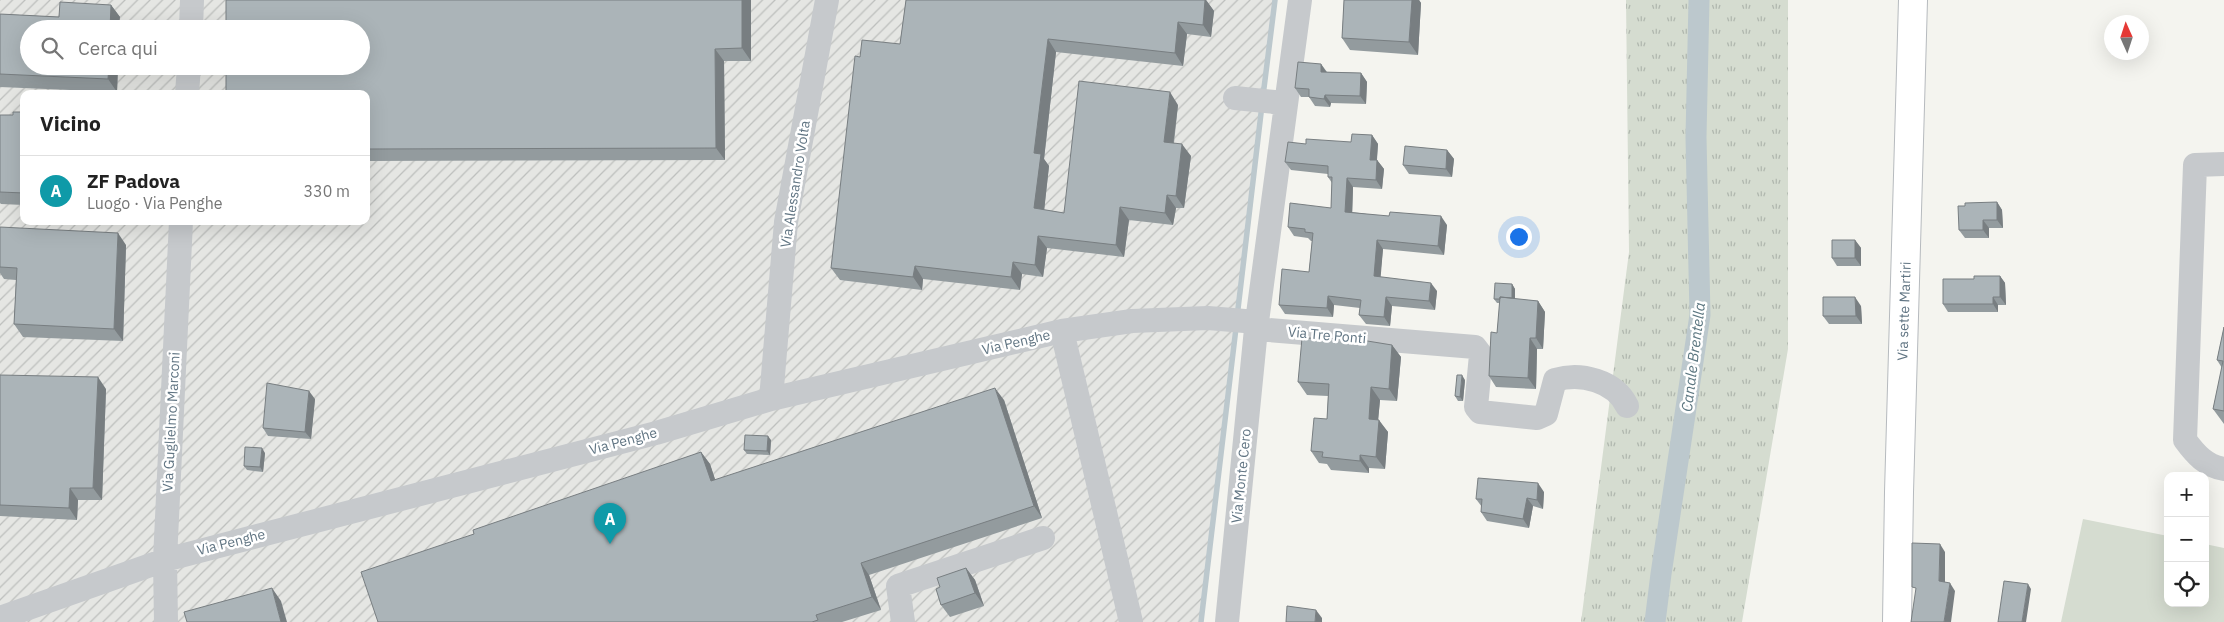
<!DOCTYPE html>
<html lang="it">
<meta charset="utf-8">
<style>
body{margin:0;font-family:"IBM Plex Sans",sans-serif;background:#f2f2f2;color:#222}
.controls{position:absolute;right:15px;bottom:15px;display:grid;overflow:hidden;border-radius:10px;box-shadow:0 5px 20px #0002}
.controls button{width:45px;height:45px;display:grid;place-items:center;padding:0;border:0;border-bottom:1px solid #e0e0e0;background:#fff;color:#222;font:25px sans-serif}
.compass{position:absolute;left:2104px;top:15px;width:45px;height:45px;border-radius:50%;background:#fff;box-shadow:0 5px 20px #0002;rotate:357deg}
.you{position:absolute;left:1518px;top:236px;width:18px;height:18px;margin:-12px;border:4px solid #fff;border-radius:50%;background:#1a73e8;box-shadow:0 0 0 8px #1a73e833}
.badge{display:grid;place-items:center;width:32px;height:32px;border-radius:50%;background:#ea580c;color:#fff;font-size:16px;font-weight:700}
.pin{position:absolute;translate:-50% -41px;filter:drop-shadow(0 1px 2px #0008)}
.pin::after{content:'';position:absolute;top:26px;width:18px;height:15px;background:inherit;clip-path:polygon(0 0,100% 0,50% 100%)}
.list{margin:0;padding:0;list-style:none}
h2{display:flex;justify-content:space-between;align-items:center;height:65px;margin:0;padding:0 20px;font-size:21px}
h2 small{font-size:16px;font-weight:400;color:#767676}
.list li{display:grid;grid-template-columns:32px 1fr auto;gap:15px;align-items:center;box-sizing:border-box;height:70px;padding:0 20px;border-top:1px solid #e0e0e0}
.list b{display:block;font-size:19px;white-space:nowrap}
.list p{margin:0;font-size:16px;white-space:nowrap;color:#767676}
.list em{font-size:16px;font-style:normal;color:#767676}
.icon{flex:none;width:28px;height:28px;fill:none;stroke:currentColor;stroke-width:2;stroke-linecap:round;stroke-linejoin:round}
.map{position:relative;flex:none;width:2224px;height:622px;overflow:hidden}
.search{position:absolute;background:#fff;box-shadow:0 5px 20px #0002;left:20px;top:20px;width:350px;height:55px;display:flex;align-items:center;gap:12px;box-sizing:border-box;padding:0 18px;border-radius:28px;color:#767676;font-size:19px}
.panel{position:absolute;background:#fff;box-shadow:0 5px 20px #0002;left:20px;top:90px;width:350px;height:135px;border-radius:10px}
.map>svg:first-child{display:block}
</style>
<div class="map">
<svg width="2224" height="622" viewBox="0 0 2224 622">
<defs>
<pattern id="industrial-furrows" width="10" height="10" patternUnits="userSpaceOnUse" patternTransform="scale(1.25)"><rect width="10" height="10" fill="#e5e6e3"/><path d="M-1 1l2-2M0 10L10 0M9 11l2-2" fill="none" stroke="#bdbfbd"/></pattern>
<pattern id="grass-tufts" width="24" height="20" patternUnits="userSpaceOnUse" patternTransform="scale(1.25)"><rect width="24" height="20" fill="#d5dcd0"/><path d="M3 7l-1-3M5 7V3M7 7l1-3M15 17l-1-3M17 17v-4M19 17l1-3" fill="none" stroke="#b0b7ae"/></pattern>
</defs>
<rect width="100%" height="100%" fill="#f4f4ef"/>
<!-- industrial -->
<path fill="url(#industrial-furrows)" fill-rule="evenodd" d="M0,0H1275L1200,622H0ZM29,29H361V66H29ZM24,94H366V221H24Z"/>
<!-- grass -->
<path fill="url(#grass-tufts)" d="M1626,0H1788V349L1742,622H1581L1629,252Z"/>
<!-- park -->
<path fill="#d5dcd0" d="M2083,519L2168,536V603H2205V544L2224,548V622H2061Z"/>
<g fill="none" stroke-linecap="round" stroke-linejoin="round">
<!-- stream -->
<path stroke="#bcc8cd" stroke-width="5.5" d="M1263,96L1275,0
M1238,309L1262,105
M1201,622L1236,328"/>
<!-- canal -->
<path stroke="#bcc8cd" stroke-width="21" d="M1655,622L1661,574L1700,315L1696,137L1699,0"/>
<defs>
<path id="major" d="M1897,622L1899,492L1913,0"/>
</defs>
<!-- major casing -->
<use href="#major" stroke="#b6babe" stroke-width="30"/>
<!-- minor -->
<path stroke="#c6c9cc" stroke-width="24" d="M191,29L192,0
M187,94L189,66
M1235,98L1284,103
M2224,164L2195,165L2185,440C2196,455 2206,466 2224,469
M1256,329L1475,347L1481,355L1476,407L1480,412L1537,418L1546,414L1555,380C1581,372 1615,381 1627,406
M1062,331L1131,622
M771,399L786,222L827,0
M0,618L165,560L656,433L771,399L1062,331L1132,321L1208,318L1257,322
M166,622L165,560L181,221
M903,622L898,586L1043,538
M1227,622L1256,329L1300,0"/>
<!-- major -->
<use href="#major" stroke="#fff" stroke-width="28"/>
</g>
<!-- wall -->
<path fill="#939b9e" d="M226,0H751V61H724L725,160L366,161V94Z
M906,0H1206L1214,11L1211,37L1187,34L1183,66L1056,52L1044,159L1049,166L1044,210L1064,213L1178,105L1174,143L1191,156L1184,208H1176L1173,225L1129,220L1124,257L1047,248L1043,277L1022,274L1020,290L923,279L922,290L840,280L831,268L860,57L900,44Z
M1344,0H1419L1421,3L1418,55L1350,50L1342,38Z
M111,5L120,17L29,66H118L117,92L0,87V14L59,17Z
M1321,64L1327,72L1361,73L1367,82L1366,104L1331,103L1330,107L1315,106L1309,97H1301L1295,88Z
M24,112V205L1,204L0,203V115H13Z
M1372,135L1378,144L1377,160L1384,169L1382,189L1353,187L1352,212L1447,225L1444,255L1383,249L1380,277L1437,291L1435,310L1392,306L1390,326L1366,324L1359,315L1360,308L1334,305L1333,317L1285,314L1279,305L1309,272L1312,241H1311L1308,238L1294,236L1288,227L1331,208L1332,183L1328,177V174L1291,170L1285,162L1306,144L1351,142Z
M1447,150L1454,159L1452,177L1409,174L1403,165Z
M1997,202L2002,210L2003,228H1989V238H1965L1959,230L1965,206Z
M0,227L126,245L123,341L23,337L14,324L16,280L4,279L0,273Z
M1855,240L1861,248V266H1837L1832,258Z
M2000,276L2005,283L2006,305H1998V312H1948L1943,304L1974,279Z
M1512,284L1515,289V299L1538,301L1545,312L1543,349H1537L1536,389L1496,387L1489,376L1497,333L1500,303H1497L1494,299Z
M1861,306L1862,324H1829L1823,316Z
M2224,327V424L2213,409L2222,368L2217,360Z
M1392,345L1401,357L1397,401L1380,400L1378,420L1388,432L1385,469L1369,468V473L1331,470L1327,464L1319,463L1311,451L1327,419L1328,396L1307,395L1298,382Z
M0,375L106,389L102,500H78L77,520L0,516Z
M1465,380L1463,401H1458L1455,396Z
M315,399L311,439L268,436L263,428Z
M1004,400L1042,518L869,575L881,610L842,622H378L474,534L701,452L710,464L715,480Z
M771,440L770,455L747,454L744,450Z
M265,453L263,472L247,470L244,466Z
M1544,492L1543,509L1533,506L1529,528L1487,521L1481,512L1482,507L1476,499Z
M966,568L975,580L984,606L950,617L941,605L940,587Z"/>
<!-- shaded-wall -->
<path fill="#787e81" d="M742,0H751V61L742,48Z
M1205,0H1206L1214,11L1211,37L1203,25Z
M1412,0H1419L1421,3L1418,55L1409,42Z
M111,5L120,17L119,29H110Z
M1178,22L1187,34L1183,66L1175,53Z
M1048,39L1056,52L1044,159L1049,166L1043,221L1034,208V153Z
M715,49L724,61L725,160L716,148Z
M1321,64L1327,73L1321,72Z
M109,66H118L117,92L108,79Z
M1361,73L1367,82L1366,104L1360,96Z
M1170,92L1178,105L1172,154L1164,142Z
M1325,95L1331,103L1330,107L1324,99Z
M1372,135L1378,144L1376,169L1370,160Z
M1182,144L1191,156L1184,208L1176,196Z
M1447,150L1454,159L1452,177L1446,169Z
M1377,160L1384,169L1382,189L1376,180Z
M1347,178L1353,187L1352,221L1345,212Z
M1167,195L1176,208L1173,225L1165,213Z
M1997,202L2002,210L2003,228L1997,220Z
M1120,207L1129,220L1124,257L1116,245Z
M1441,216L1447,225L1444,255L1438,246Z
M1983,220L1989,228V238L1983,230Z
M118,233L126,245L123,341L114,329Z
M1038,236L1047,248L1043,277L1035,265Z
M1377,240L1383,249L1380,285L1374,276Z
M1855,240L1861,248V266L1855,258Z
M1013,262L1022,274L1020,290L1011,277Z
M915,266L923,279L922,290L913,277Z
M2000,276L2005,283L2006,305L2000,297Z
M1431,283L1437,291L1435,310L1429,301Z
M1512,284L1515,289V304L1512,300Z
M1328,296L1334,305L1333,317L1327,308Z
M1386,297L1392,306L1390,326L1384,317Z
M1855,297L1861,306L1862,324L1856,316Z
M1993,297L1998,305V312L1993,304Z
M1538,301L1545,312L1543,349L1536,338Z
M1530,338L1537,349L1536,389L1528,378Z
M1392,345L1401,357L1397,401L1389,389Z
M1462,375L1465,380L1463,401L1460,397Z
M98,377L106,389L102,500L93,488Z
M1371,387L1380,400L1377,432L1369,419Z
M995,388L1004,400L1042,518L1034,506Z
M309,391L315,399L311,439L305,432Z
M1379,420L1388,432L1385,469L1376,457Z
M768,436L771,440L770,455L767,451Z
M262,448L265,453L263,472L260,467Z
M701,452L710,464L720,494L711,481Z
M1360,455L1369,468V473L1360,461Z
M1538,483L1544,492L1543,509L1537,500Z
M70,488L78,500L77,520L69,508Z
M1527,498L1533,506L1529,528L1523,519Z
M1940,544L1945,552V589L1939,581Z
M861,563L869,575L881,610L872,597Z
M966,568L975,580L984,606L975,593Z
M1950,583L1955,591L1951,622H1944Z
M2028,584L2031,589L2026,622H2022Z
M272,588L281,601L287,622H281Z
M1316,610L1322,618V622H1315Z"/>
<!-- building -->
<path fill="#abb4b8" stroke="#787e81" d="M226,0H742V48L715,49L716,148L366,149V94H226V66H361V29H226Z
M906,0H1205L1203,25L1178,22L1175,53L1048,39L1034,153L1041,154L1034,208L1064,213L1079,81L1170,92L1164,142L1182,144L1176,196L1167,195L1165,213L1120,207L1116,245L1038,236L1035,265L1013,262L1011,277L915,266L913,277L831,268L855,56L860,57L862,40L900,44Z
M1344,0H1412L1409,42L1342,38Z
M60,2L111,5L110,29H29V66H109L108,79L0,74V14L59,17Z
M1298,62L1321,64V72L1361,73L1360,96L1325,95L1324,99L1309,97V89L1295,88Z
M13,112H24V193L0,192V115H13Z
M1352,134L1372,135L1370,160H1377L1376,180L1347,178L1345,212L1389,216L1390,212L1441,216L1438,246L1377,240L1374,276L1431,283L1429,301L1386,297L1384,317L1359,315L1361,300L1328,296L1327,308L1279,305L1282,269L1309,272L1313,233L1305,232V229L1288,227L1290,203L1331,208L1332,177H1328V166L1285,162L1288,142L1306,144V139L1351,142Z
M1405,146L1447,150L1446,169L1403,165Z
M1997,202V220H1983V230H1959L1958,206H1965V203Z
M0,227L118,233L114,329L14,324L17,268L0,267Z
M1832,240H1855V258H1832Z
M1974,276H2000V297H1993V304H1943V279H1974Z
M1495,283L1512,284V298L1500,297V299H1494Z
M1500,297L1538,301L1536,338H1530L1528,378L1489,376L1491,332L1497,333Z
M1823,297H1855L1856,316H1823Z
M2224,327V411L2213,409L2223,361L2217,360Z
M1302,338L1355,339L1392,345L1389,389L1371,387L1369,419L1379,420L1376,457L1360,455V461L1322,457L1323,452L1311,451L1314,418L1327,419L1329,384L1298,382Z
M0,375L98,377L93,488H70L69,508L0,505Z
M1457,375H1462L1460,397L1455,396Z
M267,383L309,391L305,432L263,428Z
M995,388L1034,506L861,563L872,597L816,615L818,620L812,622H378L361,572L474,534L473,530L701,452L711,481Z
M745,435L768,436L767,451L744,450Z
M245,447L262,448L260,467L244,466Z
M1478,478L1538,483L1537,500L1527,498L1523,519L1481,512L1482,499H1476Z
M1912,543L1940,544L1939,581L1950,583L1944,622H1911L1916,588L1912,587Z
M966,568L975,593L941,605L936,589L940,587L937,578Z
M2004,581L2028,584L2022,622H1998Z
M272,588L281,622H187L184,612Z
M1287,606L1316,610L1315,622H1286Z"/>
<g text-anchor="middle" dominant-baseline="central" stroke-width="5" stroke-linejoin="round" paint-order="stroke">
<!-- street labels -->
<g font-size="14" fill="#617583" stroke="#fff">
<text transform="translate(795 184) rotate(-81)">Via Alessandro Volta</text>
<text transform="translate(1904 311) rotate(-88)">Via sette Martiri</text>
<text transform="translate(1327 335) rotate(5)">Via Tre Ponti</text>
<text transform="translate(1016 342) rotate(-13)">Via Penghe</text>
<text transform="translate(171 422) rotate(-87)">Via Guglielmo Marconi</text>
<text transform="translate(623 441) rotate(-15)">Via Penghe</text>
<text transform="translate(1241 476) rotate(-84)">Via Monte Cero</text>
<text transform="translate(231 542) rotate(-14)">Via Penghe</text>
</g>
<!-- water labels -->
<g font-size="15" font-style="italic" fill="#5c7781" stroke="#fff">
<text transform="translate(1693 357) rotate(-83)">Canale Brentella</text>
</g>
</g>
</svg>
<div class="controls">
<button>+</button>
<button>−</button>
<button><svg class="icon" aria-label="locate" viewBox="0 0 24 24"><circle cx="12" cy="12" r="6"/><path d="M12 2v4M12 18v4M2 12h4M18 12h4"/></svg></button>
</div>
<svg class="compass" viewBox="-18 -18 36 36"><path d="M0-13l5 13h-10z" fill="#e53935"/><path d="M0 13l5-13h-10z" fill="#767676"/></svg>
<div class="you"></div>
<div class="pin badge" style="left:610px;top:544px;background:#0f9aa8">A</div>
<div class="search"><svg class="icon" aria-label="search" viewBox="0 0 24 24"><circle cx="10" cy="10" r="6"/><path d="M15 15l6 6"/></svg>Cerca qui</div>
<section class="panel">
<h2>Vicino<small></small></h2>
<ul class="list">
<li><span class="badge" style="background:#0f9aa8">A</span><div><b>ZF Padova</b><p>Luogo · Via Penghe</p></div><em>330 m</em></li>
</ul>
</section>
</div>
